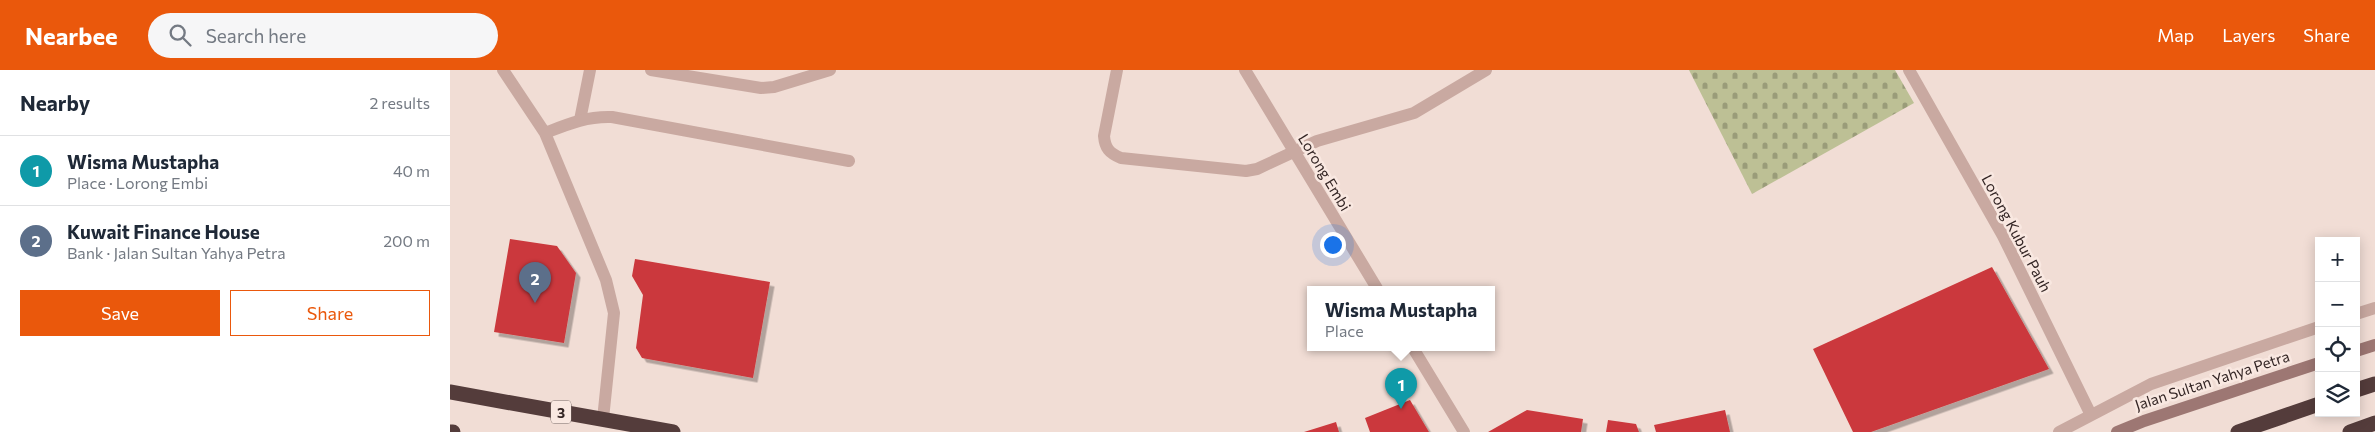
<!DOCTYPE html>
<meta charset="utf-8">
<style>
body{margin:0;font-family:Commissioner,sans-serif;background:#f6f6f7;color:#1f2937}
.controls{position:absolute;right:15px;bottom:15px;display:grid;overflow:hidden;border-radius:0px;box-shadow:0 2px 12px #0003}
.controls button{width:45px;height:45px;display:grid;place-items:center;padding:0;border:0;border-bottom:1px solid #e0e1e3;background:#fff;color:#1f2937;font:25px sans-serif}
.you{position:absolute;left:882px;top:174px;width:18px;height:18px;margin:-12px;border:4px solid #fff;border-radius:50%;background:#1a73e8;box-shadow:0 0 0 8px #1a73e833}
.badge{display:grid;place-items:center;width:32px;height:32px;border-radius:50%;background:#ea580c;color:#fff;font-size:16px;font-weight:700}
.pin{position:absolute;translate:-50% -41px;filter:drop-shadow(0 1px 2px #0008)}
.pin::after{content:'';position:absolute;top:26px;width:18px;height:15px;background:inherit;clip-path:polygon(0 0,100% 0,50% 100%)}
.popup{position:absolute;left:857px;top:216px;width:188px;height:65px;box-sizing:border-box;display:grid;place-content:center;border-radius:0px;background:#fff;filter:drop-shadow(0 1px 4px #0005);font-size:16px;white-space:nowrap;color:#747a83}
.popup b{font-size:19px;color:#1f2937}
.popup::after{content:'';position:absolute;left:50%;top:100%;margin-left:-10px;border:10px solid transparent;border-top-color:#fff}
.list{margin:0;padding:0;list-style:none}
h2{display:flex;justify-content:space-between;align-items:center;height:65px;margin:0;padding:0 20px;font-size:21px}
h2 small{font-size:16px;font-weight:400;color:#747a83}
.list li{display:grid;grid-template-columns:32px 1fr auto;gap:15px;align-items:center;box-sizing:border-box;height:70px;padding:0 20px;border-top:1px solid #e0e1e3}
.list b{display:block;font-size:19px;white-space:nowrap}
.list p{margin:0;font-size:16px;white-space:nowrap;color:#747a83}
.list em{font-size:16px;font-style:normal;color:#747a83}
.actions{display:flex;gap:10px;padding:15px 20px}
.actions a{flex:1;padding:11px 0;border:1px solid #ea580c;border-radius:0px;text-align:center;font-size:18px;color:#ea580c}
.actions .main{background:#ea580c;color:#fff}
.icon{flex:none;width:28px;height:28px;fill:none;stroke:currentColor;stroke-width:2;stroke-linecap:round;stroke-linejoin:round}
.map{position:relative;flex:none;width:1925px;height:362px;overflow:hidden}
header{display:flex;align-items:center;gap:30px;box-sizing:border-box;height:70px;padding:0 25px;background:#ea580c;color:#fff}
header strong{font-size:24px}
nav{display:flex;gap:28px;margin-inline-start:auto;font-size:18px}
.search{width:350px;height:45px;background:#f6f6f7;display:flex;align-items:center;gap:12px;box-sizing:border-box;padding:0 18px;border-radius:28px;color:#747a83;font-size:19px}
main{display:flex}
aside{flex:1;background:#fff}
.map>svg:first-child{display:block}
</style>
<header>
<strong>Nearbee</strong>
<div class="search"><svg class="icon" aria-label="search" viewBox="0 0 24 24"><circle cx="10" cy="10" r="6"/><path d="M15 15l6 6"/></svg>Search here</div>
<nav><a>Map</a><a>Layers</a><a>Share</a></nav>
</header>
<main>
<aside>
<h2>Nearby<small>2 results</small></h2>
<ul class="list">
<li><span class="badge" style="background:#0f9aa8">1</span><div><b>Wisma Mustapha</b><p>Place · Lorong Embi</p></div><em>40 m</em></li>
<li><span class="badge" style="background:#5c6f8a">2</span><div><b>Kuwait Finance House</b><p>Bank · Jalan Sultan Yahya Petra</p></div><em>200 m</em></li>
</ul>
<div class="actions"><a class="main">Save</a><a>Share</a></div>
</aside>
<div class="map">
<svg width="1925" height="362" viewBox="0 0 1925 362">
<defs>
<pattern id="cemetery-stones" width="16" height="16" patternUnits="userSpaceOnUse" patternTransform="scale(1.25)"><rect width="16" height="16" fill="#bdc095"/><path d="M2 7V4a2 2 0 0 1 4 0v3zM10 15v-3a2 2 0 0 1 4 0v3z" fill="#9a9c79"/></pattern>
<filter id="shadow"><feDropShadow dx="4.5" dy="4.5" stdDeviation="0" flood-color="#0004"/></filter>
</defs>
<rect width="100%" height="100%" fill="#f1ddd5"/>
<!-- cemetery -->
<path fill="url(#cemetery-stones)" d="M1239,0H1445L1464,33L1302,124Z"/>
<!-- building -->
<path fill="#cb393c" filter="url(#shadow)" d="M60,169L107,176L126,203L114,273L44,262Z
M185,189L320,212L303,308L192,288L186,278L193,225L182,206Z
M1542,197L1599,299L1421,362H1403L1363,279Z
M960,330L979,362H920L915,348Z
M1077,340L1133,349L1131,362H1038Z
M1275,340L1280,362H1206L1204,355Z
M1158,350L1186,354L1189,362H1156Z
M886,352L889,362H854Z"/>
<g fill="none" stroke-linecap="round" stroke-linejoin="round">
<!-- lane -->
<path stroke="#c9a9a1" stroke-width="12" d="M201,0L311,18L324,17L380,0
M667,0L654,66C655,78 659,83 671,88L796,101L807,99L867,71L964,43L1036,0
M130,50L140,0"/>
<!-- street -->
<path stroke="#c9a9a1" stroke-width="12" d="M53,0L95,63L156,210L164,243L153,349
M795,0L928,220
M1459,0L1553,166L1641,345
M95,63C118,54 137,46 162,47L399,91
M1906,244L1925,238
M963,278L1014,362
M1609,362L1701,314L1869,257"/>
<!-- secondary -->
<path stroke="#9d7773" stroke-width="12" d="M1906,281L1925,275
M1667,362L1694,351L1869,293"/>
<!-- highway -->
<path stroke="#543c3b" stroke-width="15" d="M1906,320L1925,314
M0,322L223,362
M0,362H3
M1788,362L1869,334
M1900,362L1925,353"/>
</g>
<g text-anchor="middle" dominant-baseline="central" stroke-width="5" stroke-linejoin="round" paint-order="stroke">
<!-- shield labels -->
<rect fill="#f9e8e1" stroke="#6e605d" stroke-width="1" x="101" y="330.5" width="20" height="23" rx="4"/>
<g font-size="14" font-weight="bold" fill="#332524">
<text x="111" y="342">3</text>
</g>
<!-- street labels -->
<g font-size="15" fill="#332524" stroke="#f9e8e1">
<text transform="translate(875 102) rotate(59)">Lorong Embi</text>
<text transform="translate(1567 163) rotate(62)">Lorong Kubur Pauh</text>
<text transform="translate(1762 310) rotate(-18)">Jalan Sultan Yahya Petra</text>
</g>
</g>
</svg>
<div class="controls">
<button>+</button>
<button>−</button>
<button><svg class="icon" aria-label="locate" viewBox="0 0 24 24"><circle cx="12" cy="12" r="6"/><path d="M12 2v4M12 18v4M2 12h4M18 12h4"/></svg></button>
<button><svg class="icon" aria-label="layers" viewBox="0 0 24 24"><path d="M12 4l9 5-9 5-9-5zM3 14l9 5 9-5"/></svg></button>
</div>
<div class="you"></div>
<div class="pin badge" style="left:951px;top:339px;background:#0f9aa8">1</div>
<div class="popup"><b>Wisma Mustapha</b>Place</div>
<div class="pin badge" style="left:85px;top:233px;background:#5c6f8a">2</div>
</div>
</main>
